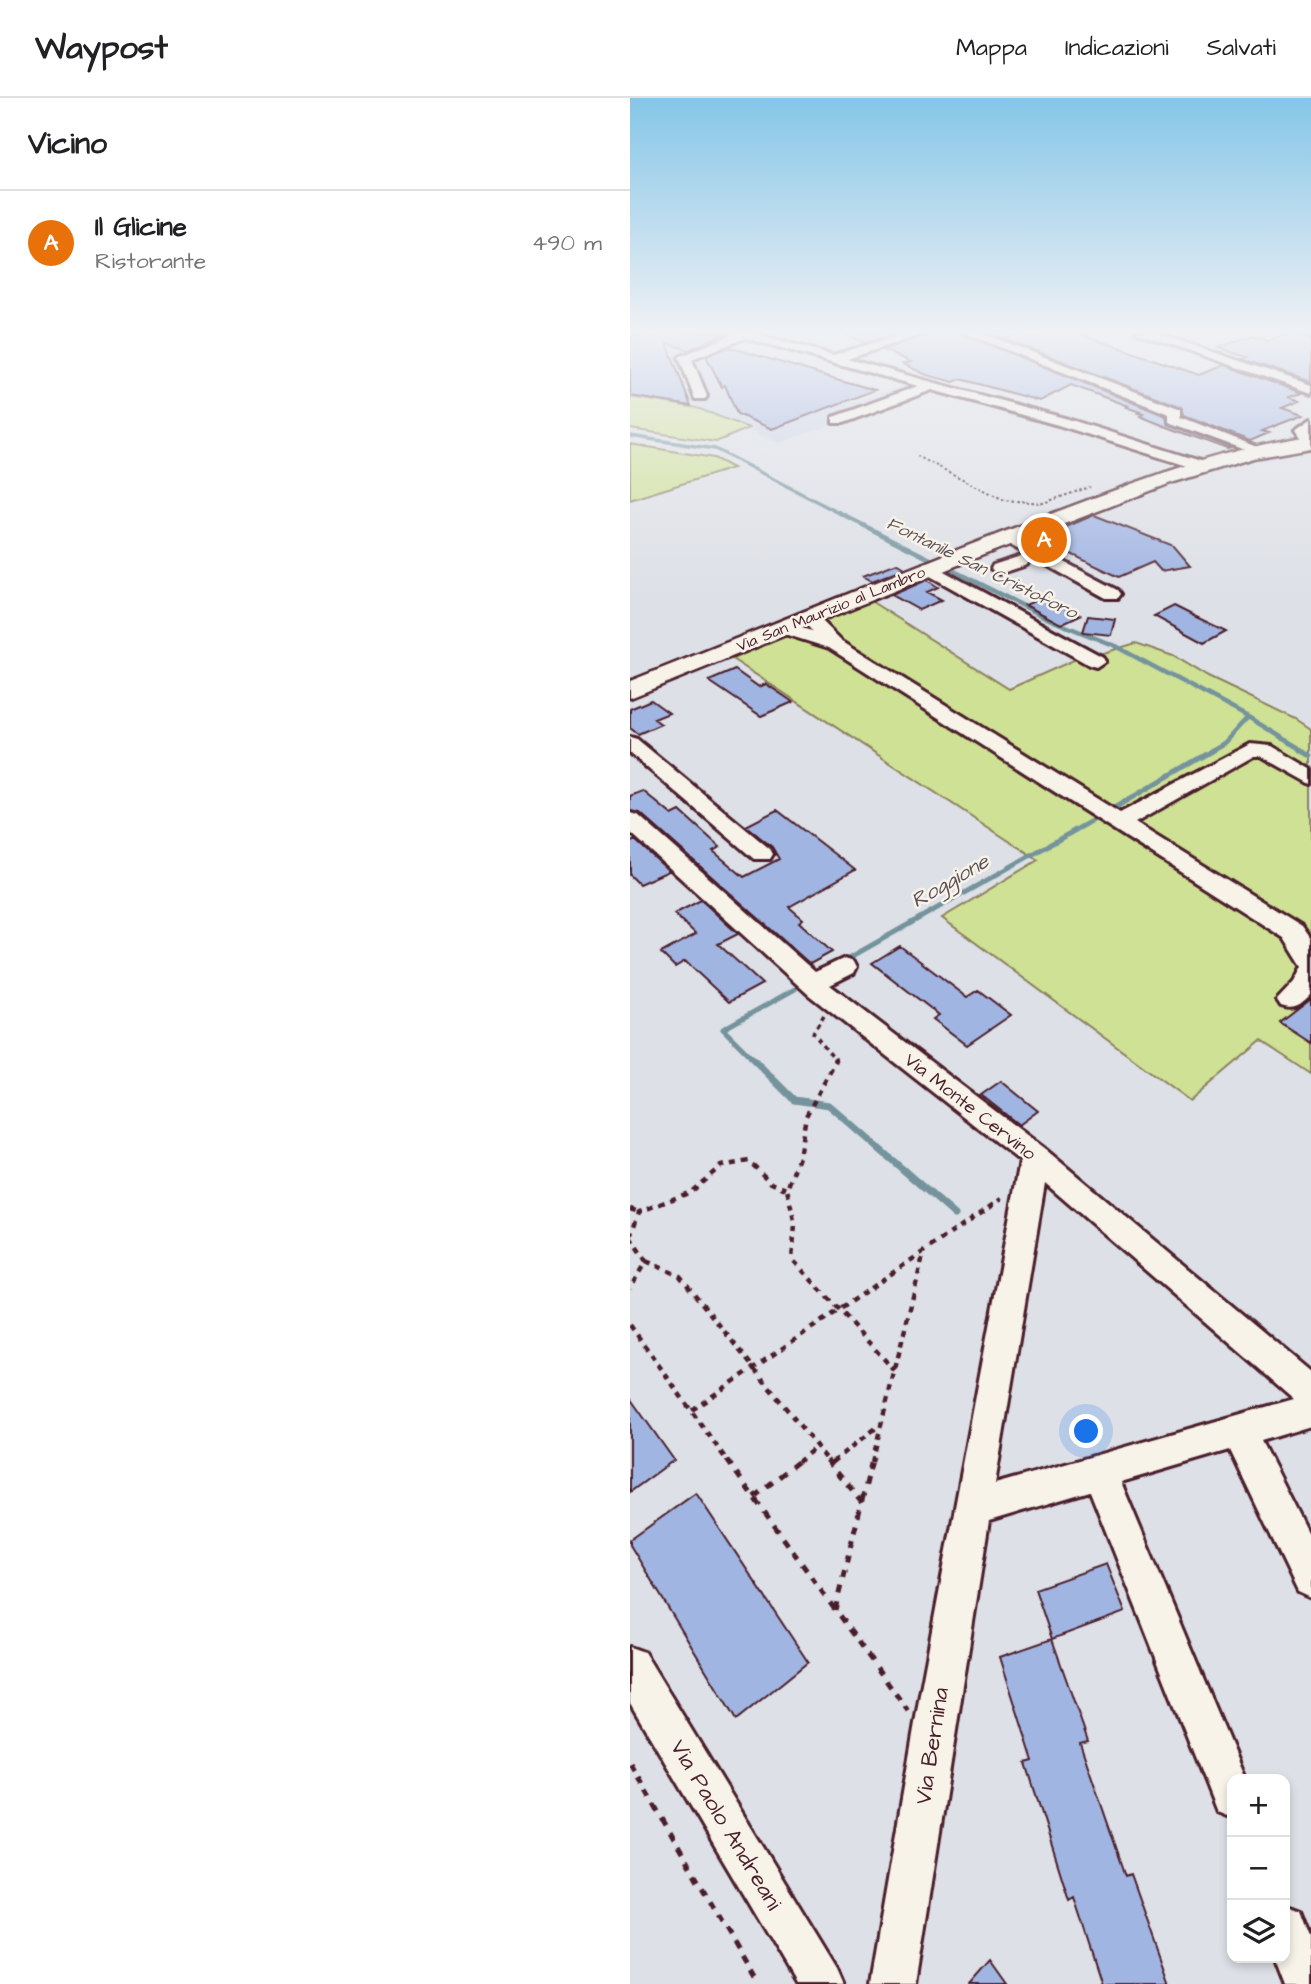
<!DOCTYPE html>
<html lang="it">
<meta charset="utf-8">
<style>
body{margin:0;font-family:"Architects Daughter",sans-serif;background:#f2f2f2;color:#202124}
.controls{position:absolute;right:21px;bottom:21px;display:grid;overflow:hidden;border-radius:14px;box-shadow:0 4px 10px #0003}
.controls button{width:63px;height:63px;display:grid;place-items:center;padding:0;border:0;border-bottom:2px solid #e0e0e0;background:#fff;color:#202124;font:35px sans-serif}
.you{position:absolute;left:457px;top:1334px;width:24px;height:24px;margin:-18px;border:5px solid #fff;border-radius:50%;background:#1a73e8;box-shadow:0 0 0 10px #1a73e833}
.badge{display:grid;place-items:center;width:46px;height:46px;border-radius:50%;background:#ea580c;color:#fff;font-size:23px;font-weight:700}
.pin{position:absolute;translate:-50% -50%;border:4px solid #fff;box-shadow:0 2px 7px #0006}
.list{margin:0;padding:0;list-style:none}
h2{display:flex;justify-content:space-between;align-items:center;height:91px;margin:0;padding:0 28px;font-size:30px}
h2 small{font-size:23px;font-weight:400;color:#757577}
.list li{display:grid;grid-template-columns:46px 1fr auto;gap:21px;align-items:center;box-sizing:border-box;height:105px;padding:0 28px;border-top:2px solid #e0e0e0}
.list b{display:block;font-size:26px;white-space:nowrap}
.list p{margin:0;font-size:23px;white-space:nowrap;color:#757577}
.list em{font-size:23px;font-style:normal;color:#757577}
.icon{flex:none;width:38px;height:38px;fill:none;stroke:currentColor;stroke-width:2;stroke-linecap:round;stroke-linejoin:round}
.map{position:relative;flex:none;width:681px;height:1886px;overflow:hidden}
header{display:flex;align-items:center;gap:42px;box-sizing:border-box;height:98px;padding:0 35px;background:#fff;border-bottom:2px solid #e0e0e0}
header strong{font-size:33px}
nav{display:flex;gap:38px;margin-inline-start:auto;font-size:24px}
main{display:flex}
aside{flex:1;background:#fff}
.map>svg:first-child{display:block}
</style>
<header>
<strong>Waypost</strong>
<nav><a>Mappa</a><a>Indicazioni</a><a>Salvati</a></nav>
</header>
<main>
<aside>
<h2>Vicino<small></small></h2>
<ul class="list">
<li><span class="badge" style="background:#e8710a">A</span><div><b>Il Glicine</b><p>Ristorante</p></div><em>490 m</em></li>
</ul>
</aside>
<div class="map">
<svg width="681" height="1886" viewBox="0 0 681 1886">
<rect width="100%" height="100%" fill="#dde0e6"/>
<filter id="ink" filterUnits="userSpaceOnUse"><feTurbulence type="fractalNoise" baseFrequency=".0143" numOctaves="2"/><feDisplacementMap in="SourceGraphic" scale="14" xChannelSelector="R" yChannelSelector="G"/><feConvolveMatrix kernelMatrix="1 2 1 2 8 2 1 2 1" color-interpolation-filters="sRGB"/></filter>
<g filter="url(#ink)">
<!-- built -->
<path fill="#cbd3e5" d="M0,234H91L105,238L51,258L66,300L79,298L64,259L190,300L200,296L225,304L278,286L301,292L149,345L67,310L0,299Z"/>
<!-- green -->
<path fill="#cfe195" stroke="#8c8060" stroke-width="2" d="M0,299L67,310L119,330L86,344L0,331Z
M0,346L84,360L103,370L0,402Z
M239,502L379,591L446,561L460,566L472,560L469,556L506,545L543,558L578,579L666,621L681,631V976L631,943L560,1003L312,820L408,762L102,561L159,537L213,544L194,522Z"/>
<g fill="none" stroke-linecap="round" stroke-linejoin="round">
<!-- stream-far3 -->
<path stroke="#74939c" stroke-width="3.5" d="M0,338L85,351L213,417"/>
<!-- stream-far2 -->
<path stroke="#74939c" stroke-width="4.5" d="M209,415L421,522L485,548L618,619L674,653
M580,653L594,645L618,619"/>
<!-- stream-far1 -->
<path stroke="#74939c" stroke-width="5" d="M671,652L681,658
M484,710L583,652
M212,864L465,721
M124,962L93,931L165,891"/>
<!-- stream -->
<path stroke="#74939c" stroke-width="7" d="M122,960L164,1002L199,1007L325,1117"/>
</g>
<!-- building -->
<path fill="#a1b5e3" stroke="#4a1f2b" stroke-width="2" d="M14,234H97L59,252L37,245L61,308L0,298V240Z
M210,234H272L236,245Z
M303,234H329L536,318L538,326L601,350L597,351L532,327L510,318L513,316L508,315L510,314L496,309L498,308L441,287L410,303L330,281L324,284L297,277L273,266L281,264L253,252Z
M356,234H444L569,277L594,267L672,295L659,299L669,303L652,310L673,317L632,333L639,335L620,343L554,317L552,309Z
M662,234L681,242V284L612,261L617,259L588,250L623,237L637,242Z
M99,249L206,281L245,292L142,331L107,316L95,287L92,289L76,258Z
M464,417L543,448L560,468L531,473L523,464L489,479L435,453L426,457L401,444Z
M267,465L275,470L242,483L233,478Z
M297,482L308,489L297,494L312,502L289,512L262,497Z
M414,499L450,517L431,526L395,507Z
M544,508L564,518L596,533L574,545L524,518Z
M458,518L485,521L481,537L453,534Z
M105,572L129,589L136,586L163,604L131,618L79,583Z
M21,602L39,615L24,621L31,626L8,636L0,630V611Z
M13,693L42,717L50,713L90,749L83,753L114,779L149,761L142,749L116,728L147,712L225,772L159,809L173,821L169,824L202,854L180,866L10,715L0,713V698Z
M5,742L39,773L9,786L0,777V745Z
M71,802L108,836L88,846L132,886L99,904L55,863L45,869L31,855L66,836L44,816Z
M270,848L337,899L348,892L381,917L337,947L303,921L309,917L242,865Z
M681,901V945L650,925Z
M371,983L408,1013L389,1027L351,997Z
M0,1300L44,1362L0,1394Z
M66,1395L178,1564L106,1622L0,1447V1442Z
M476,1466L495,1514L422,1541L405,1491Z
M422,1541L458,1643L450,1645L496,1778L501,1776L540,1886H472L444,1799L439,1802L396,1665L403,1663L370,1559Z
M360,1862L377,1886H339Z"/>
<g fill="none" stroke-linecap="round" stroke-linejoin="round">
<defs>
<path id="minor" d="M100,234H120L203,257L281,234H300L217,261L438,321L577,365L579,368L572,372L567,371L428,327L302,292L213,325H203V319L288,288L115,240L62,261L77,298L75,301H65L49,259L102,237Z
M332,234H349L551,311V319L632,351L630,354H620L539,324V316Z
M506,234H523L681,287V295Z
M669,234H681V240Z
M681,321V348L676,347L665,332Z
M377,434L488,492L491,496L488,500H476L371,442L369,439L371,436Z
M391,458L397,459L399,463L397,467L369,476L361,471L363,467Z
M299,465L473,559L475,563L466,569L459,567L293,474L291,470L293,466Z
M179,515L185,516L211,542L490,715L620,646L642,648L681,671V686L631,658H624L505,725L672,828L681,841V897C671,907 665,913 651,908L647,902L664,884L672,869L654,840L199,550L148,534L145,530L154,525L182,533L170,520Z
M0,639L7,641L140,751L143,756L140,761H124L0,655Z
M0,715L8,717L185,874L215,860L224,863L227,869L224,875L200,887L415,1051L681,1274V1328L631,1343L681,1442V1500L668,1494L600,1352L491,1384L615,1681H602V1720L587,1714L460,1393L359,1423L286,1886H240L290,1596L390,1063L179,897L0,734ZM415,1085L664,1301L365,1386Z
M0,1549L14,1554L207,1870L214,1886H166L0,1605Z
M655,1807L671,1813L681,1839V1886H655L645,1860H655Z"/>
<path id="major" d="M681,338V350L623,360L541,385L343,461L0,600V583C138,529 274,471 413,419C501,386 588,351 681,338Z"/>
</defs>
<!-- minor casing -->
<use href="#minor" stroke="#4a1f2b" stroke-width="6"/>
<!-- major casing -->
<use href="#major" stroke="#4a1f2b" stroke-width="5"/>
<!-- path-far3 -->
<path stroke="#4a1f2b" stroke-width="2" stroke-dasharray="2.5 2.5" stroke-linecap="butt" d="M287,358L374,402L413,405L460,389"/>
<!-- path-far2 -->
<path stroke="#4a1f2b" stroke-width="3.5" stroke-dasharray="4.5 4.5" stroke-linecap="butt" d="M194,918L183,935L205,962"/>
<!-- path-far1 -->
<path stroke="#4a1f2b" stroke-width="4.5" stroke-dasharray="6 6" stroke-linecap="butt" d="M204,960L206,963L176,1018L169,1059L157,1091L165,1127L162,1161L265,1273
M0,1111L9,1114
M0,1139L9,1114L61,1094L91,1068L119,1063L141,1085L156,1091
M0,1139L16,1163L0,1190
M16,1163L50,1178L199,1364
M0,1227L98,1364
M62,1312L372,1100
M168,1364L186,1349
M203,1364L251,1326
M242,1364L294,1154"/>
<!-- path -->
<path stroke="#4a1f2b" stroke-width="5" stroke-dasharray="8 8" stroke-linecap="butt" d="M97,1362L278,1613
M197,1362L232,1405
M200,1366L205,1362
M124,1399L170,1362
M205,1512L242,1362
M0,1665L128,1886"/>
<!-- minor -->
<use href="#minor" fill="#f7f3e8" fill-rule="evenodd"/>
<!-- major -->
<use href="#major" fill="#f7f3e8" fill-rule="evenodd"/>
</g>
</g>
<!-- sky -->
<linearGradient id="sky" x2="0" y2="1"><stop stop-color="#85c6e8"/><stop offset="0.47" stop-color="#f0f1f4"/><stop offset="1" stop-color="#f0f1f4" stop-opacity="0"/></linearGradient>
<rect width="681" height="498" fill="url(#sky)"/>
<g text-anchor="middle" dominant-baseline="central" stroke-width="5" stroke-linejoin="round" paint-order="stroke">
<!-- far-street labels -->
<g font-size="16" fill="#4a1f2b" stroke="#f7f3e8">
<text transform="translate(201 511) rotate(-22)">Via San Maurizio al Lambro</text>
</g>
<!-- far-water labels -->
<g font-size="18" font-style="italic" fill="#5c505a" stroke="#f7f3e8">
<text transform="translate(352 470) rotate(26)">Fontanile San Cristoforo</text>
</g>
<!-- street labels -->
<g font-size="19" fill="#4a1f2b" stroke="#f7f3e8">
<text transform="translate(340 1009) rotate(38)">Via Monte Cervino</text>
</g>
<!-- water labels -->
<g font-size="21" font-style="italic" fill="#5c505a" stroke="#f7f3e8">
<text transform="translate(320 783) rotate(-30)">Roggione</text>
</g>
<!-- near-street labels -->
<g font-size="23" fill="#4a1f2b" stroke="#f7f3e8">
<text transform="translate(302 1648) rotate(-81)">Via Bernina</text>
<text transform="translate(96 1727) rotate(59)">Via Paolo Andreani</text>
</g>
</g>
</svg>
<div class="controls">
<button>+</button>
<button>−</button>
<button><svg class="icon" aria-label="layers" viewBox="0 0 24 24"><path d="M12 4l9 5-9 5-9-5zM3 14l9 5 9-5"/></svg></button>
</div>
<div class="you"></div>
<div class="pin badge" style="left:414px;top:442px;background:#e8710a">A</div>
</div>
</main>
